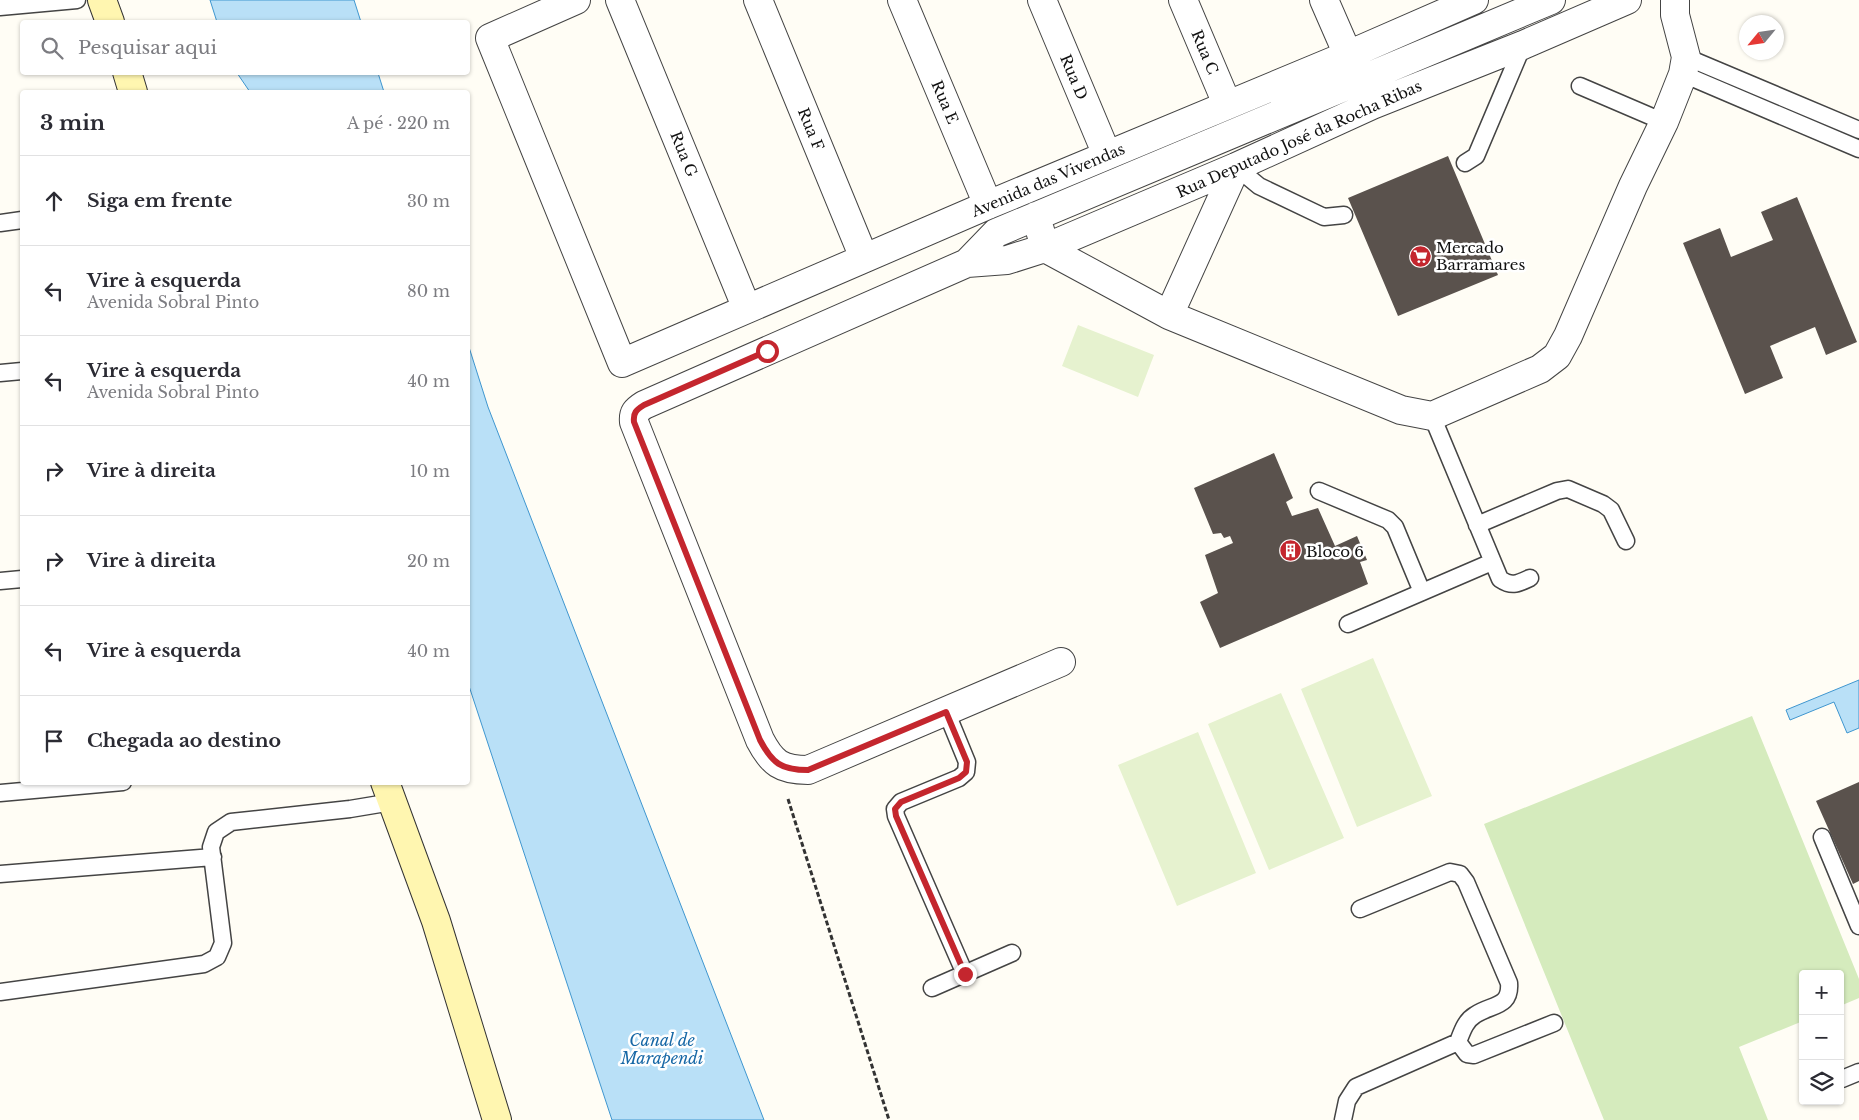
<!DOCTYPE html>
<html lang="pt">
<meta charset="utf-8">
<style>
body{margin:0;font-family:"Libre Baskerville",serif;background:#f7f7f7;color:#2b2b33}
.controls{position:absolute;right:15px;bottom:15px;display:grid;overflow:hidden;border-radius:5px;box-shadow:0 1px 4px #0004}
.controls button{width:45px;height:45px;display:grid;place-items:center;padding:0;border:0;border-bottom:1px solid #e1e1e2;background:#fff;color:#2b2b33;font:25px sans-serif}
.compass{position:absolute;left:1739px;top:15px;width:45px;height:45px;border-radius:50%;background:#fff;box-shadow:0 1px 4px #0004;rotate:241deg}
.stop{position:absolute;width:15px;height:15px;margin:-11px;border:4px solid #c4262e;border-radius:50%;background:#fff}
.stop.end{background:#c4262e;border-color:#fff;box-shadow:0 1px 5px #0008}
.list{margin:0;padding:0;list-style:none}
h2{display:flex;justify-content:space-between;align-items:center;height:65px;margin:0;padding:0 20px;font-size:21px}
h2 small{font-size:16px;font-weight:400;color:#7c7c81}
.list li{display:grid;grid-template-columns:32px 1fr auto;gap:15px;align-items:center;box-sizing:border-box;height:90px;padding:0 20px;border-top:1px solid #e1e1e2}
.list b{display:block;font-size:19px;white-space:nowrap}
.list p{margin:0;font-size:16px;white-space:nowrap;color:#7c7c81}
.list em{font-size:16px;font-style:normal;color:#7c7c81}
.icon{flex:none;width:28px;height:28px;fill:none;stroke:currentColor;stroke-width:2;stroke-linecap:round;stroke-linejoin:round}
.map{position:relative;flex:none;width:1859px;height:1120px;overflow:hidden}
.search{position:absolute;background:#fff;box-shadow:0 1px 4px #0004;left:20px;top:20px;width:450px;height:55px;display:flex;align-items:center;gap:12px;box-sizing:border-box;padding:0 18px;border-radius:5px;color:#7c7c81;font-size:19px}
.panel{position:absolute;background:#fff;box-shadow:0 1px 4px #0004;left:20px;top:90px;width:450px;height:695px;border-radius:5px}
.map>svg:first-child{display:block}
</style>
<div class="map">
<svg width="1859" height="1120" viewBox="0 0 1859 1120">
<rect width="100%" height="100%" fill="#fffdf5"/>
<!-- green -->
<path fill="#d5ebbd" d="M1752,716L1859,979V998L1840,1006V974H1803V1021L1739,1047L1768,1120H1604L1484,824Z"/>
<!-- pitch -->
<path fill="#e6f2cf" d="M1078,325L1154,355L1138,397L1062,366Z
M1373,658L1432,796L1357,827L1301,689Z
M1281,693L1344,838L1269,870L1208,724Z
M1198,732L1256,873L1177,906L1118,765Z"/>
<!-- water -->
<path fill="#b9e0f7" stroke="#3f96cf" d="M210,0H354L361,22H217Z
M237,73H378L384,92H250Z
M468,344L488,407L764,1120H612L468,683Z
M1859,680V728L1847,733L1834,702L1790,720L1786,710Z"/>
<!-- building -->
<path fill="#5a524d" d="M1448,156L1498,275L1398,316L1348,198Z
M1797,197L1857,342L1826,355L1815,327L1770,346L1783,378L1745,394L1683,243L1720,228L1731,257L1773,240L1761,212Z
M1274,453L1293,498L1286,502L1292,516L1318,508L1335,546L1357,536L1367,560L1360,562L1368,584L1220,648L1200,602L1218,593L1205,555L1233,543L1230,536L1224,538L1221,533L1213,534L1194,488Z
M1859,782V881L1853,884L1816,801Z"/>
<g fill="none" stroke-linecap="round" stroke-linejoin="round">
<defs>
<path id="lane" d="M0,7L77,0
M1686,57L1859,130
M1683,74L1859,149
M1580,86L1664,122
M1465,163L1476,156L1523,45
M1236,167L1259,186L1324,217L1344,215
M0,223L22,220
M0,373L22,371
M1432,416L1500,579C1512,587 1517,584 1530,578
M1319,491L1388,520L1395,527L1422,592
M1477,525L1557,491L1568,489L1603,504L1611,510L1626,541
M0,581L22,579
M1348,624L1492,562
M946,711L967,762L966,772L959,778L901,802L895,809L896,816L965,974
M0,793L123,782
M1822,837L1859,926
M0,874L213,857
M932,988L1012,953
M0,992L204,964L217,957L223,943L211,847L216,832L231,822L350,809L392,802
M1458,1042L1467,1054L1474,1055L1554,1023
M1842,1079L1859,1072
M1343,1120L1347,1101L1356,1087L1458,1042C1462,1032 1465,1021 1475,1015C1491,1004 1511,1008 1509,983L1466,882L1460,874L1450,872L1360,909"/>
<path id="street" d="M576,0L490,38L622,363L988,205L1348,55L1474,0
M620,0L747,309
M758,0L864,258
M902,0L988,205
M1042,0L1107,155
M1183,0L1227,104
M1324,0L1348,55
M1036,216L1045,248L1169,315L1401,410L1432,416L1540,369L1557,356L1568,336L1633,186L1664,122L1683,74L1686,57L1675,15V0
M967,263L996,233L1551,0
M1169,315L1236,167
M1061,662L808,770C781,770 772,763 760,740L634,422C633,413 636,410 644,405L967,263L1007,260L1045,248L1236,167L1372,105L1523,45L1627,0"/>
<path id="secondary" d="M102,0L110,22
M127,72L133,92
M385,782L436,921L497,1120"/>
</defs>
<!-- lane casing -->
<use href="#lane" stroke="#444" stroke-width="19"/>
<!-- street casing -->
<use href="#street" stroke="#444" stroke-width="30"/>
<!-- secondary casing -->
<use href="#secondary" stroke="#333" stroke-width="30"/>
<!-- path -->
<path stroke="#333" stroke-width="3" stroke-dasharray="5 2.5" stroke-linecap="butt" d="M788,799L889,1120"/>
<!-- lane -->
<use href="#lane" stroke="#fff" stroke-width="16"/>
<!-- street -->
<use href="#street" stroke="#fff" stroke-width="28"/>
<!-- secondary -->
<use href="#secondary" stroke="#fff6b0" stroke-width="28"/>
</g>
<g fill="none" stroke-linecap="round" stroke-linejoin="round">
<!-- route -->
<path stroke="#c4262e" stroke-width="6" d="M767,351L644,405C636,410 633,413 634,422L760,740C772,763 781,770 808,770L946,712L967,762L966,772L959,778L901,802L895,809L896,816L965,974"/>
</g>
<!-- icons -->
<defs>
<symbol id="supermarket-disc" viewBox="-11 -11 22 22"><circle r="9.5" fill="#c4262e" stroke="#fff"/><path d="M-6-5.5h2.5l.6 2H6L4.5 2H-2.5L-4.4-4H-6ZM-1.5 3.2a1.3 1.3 0 1 0 .1 0ZM3 3.2a1.3 1.3 0 1 0 .1 0Z" fill="#fff"/></symbol>
<symbol id="building-disc" viewBox="-11 -11 22 22"><circle r="9.5" fill="#c4262e" stroke="#fff"/><path d="M-4-6H4V6H1V3H-1V6H-4ZM-2.5-4.3h1.7v1.8h-1.7ZM.8-4.3h1.7v1.8H.8ZM-2.5-1h1.7V.8h-1.7ZM.8-1h1.7V.8H.8Z" fill="#fff"/></symbol>
</defs>
<g fill-rule="evenodd">
<use href="#supermarket-disc" x="1408" y="244" width="25" height="25"/>
<use href="#building-disc" x="1278" y="538" width="25" height="25"/>
</g>
<g text-anchor="middle" dominant-baseline="central" stroke-width="5" stroke-linejoin="round" paint-order="stroke">
<!-- street labels -->
<g font-size="15" fill="#111" stroke="#fff">
<text transform="translate(1205 52) rotate(67)">Rua C</text>
<text transform="translate(1074 77) rotate(67)">Rua D</text>
<text transform="translate(945 102) rotate(67)">Rua E</text>
<text transform="translate(811 129) rotate(68)">Rua F</text>
<text transform="translate(1299 139) rotate(-24)">Rua Deputado José da Rocha Ribas</text>
<text transform="translate(684 154) rotate(68)">Rua G</text>
<text transform="translate(1048 180) rotate(-23)">Avenida das Vivendas</text>
</g>
<!-- poi labels -->
<g font-size="15" fill="#111" stroke="#fff" text-anchor="start">
<text x="1436" y="247">Mercado<tspan x="1436" dy="17">Barramares</tspan></text>
<text x="1306" y="551">Bloco 6</text>
</g>
<!-- water labels -->
<g font-size="16" font-style="italic" fill="#1768a6" stroke="#fff">
<text x="662" y="1040">Canal de<tspan x="662" dy="18">Marapendi</tspan></text>
</g>
</g>
</svg>
<div class="controls">
<button>+</button>
<button>−</button>
<button><svg class="icon" aria-label="layers" viewBox="0 0 24 24"><path d="M12 4l9 5-9 5-9-5zM3 14l9 5 9-5"/></svg></button>
</div>
<svg class="compass" viewBox="-18 -18 36 36"><path d="M0-13l5 13h-10z" fill="#e53935"/><path d="M0 13l5-13h-10z" fill="#7c7c81"/></svg>
<div class="stop" style="left:767px;top:351px"></div>
<div class="stop end" style="left:965px;top:974px"></div>
<div class="search"><svg class="icon" aria-label="search" viewBox="0 0 24 24"><circle cx="10" cy="10" r="6"/><path d="M15 15l6 6"/></svg>Pesquisar aqui</div>
<section class="panel">
<h2>3 min<small>A pé · 220 m</small></h2>
<ul class="list">
<li><svg class="icon" aria-label="ahead" viewBox="0 0 24 24"><path d="M12 20V5M6 11l6-6 6 6"/></svg><div><b>Siga em frente</b></div><em>30 m</em></li>
<li><svg class="icon" aria-label="left" viewBox="0 0 24 24"><path d="M17 20v-9H6M10 6l-5 5 5 5"/></svg><div><b>Vire à esquerda</b><p>Avenida Sobral Pinto</p></div><em>80 m</em></li>
<li><svg class="icon" aria-label="left" viewBox="0 0 24 24"><path d="M17 20v-9H6M10 6l-5 5 5 5"/></svg><div><b>Vire à esquerda</b><p>Avenida Sobral Pinto</p></div><em>40 m</em></li>
<li><svg class="icon" aria-label="right" viewBox="0 0 24 24"><path d="M7 20v-9h11M14 6l5 5-5 5"/></svg><div><b>Vire à direita</b></div><em>10 m</em></li>
<li><svg class="icon" aria-label="right" viewBox="0 0 24 24"><path d="M7 20v-9h11M14 6l5 5-5 5"/></svg><div><b>Vire à direita</b></div><em>20 m</em></li>
<li><svg class="icon" aria-label="left" viewBox="0 0 24 24"><path d="M17 20v-9H6M10 6l-5 5 5 5"/></svg><div><b>Vire à esquerda</b></div><em>40 m</em></li>
<li><svg class="icon" aria-label="arrive" viewBox="0 0 24 24"><path d="M6 21V4h12l-3 4 3 4H6"/></svg><div><b>Chegada ao destino</b></div></li>
</ul>
</section>
</div>
